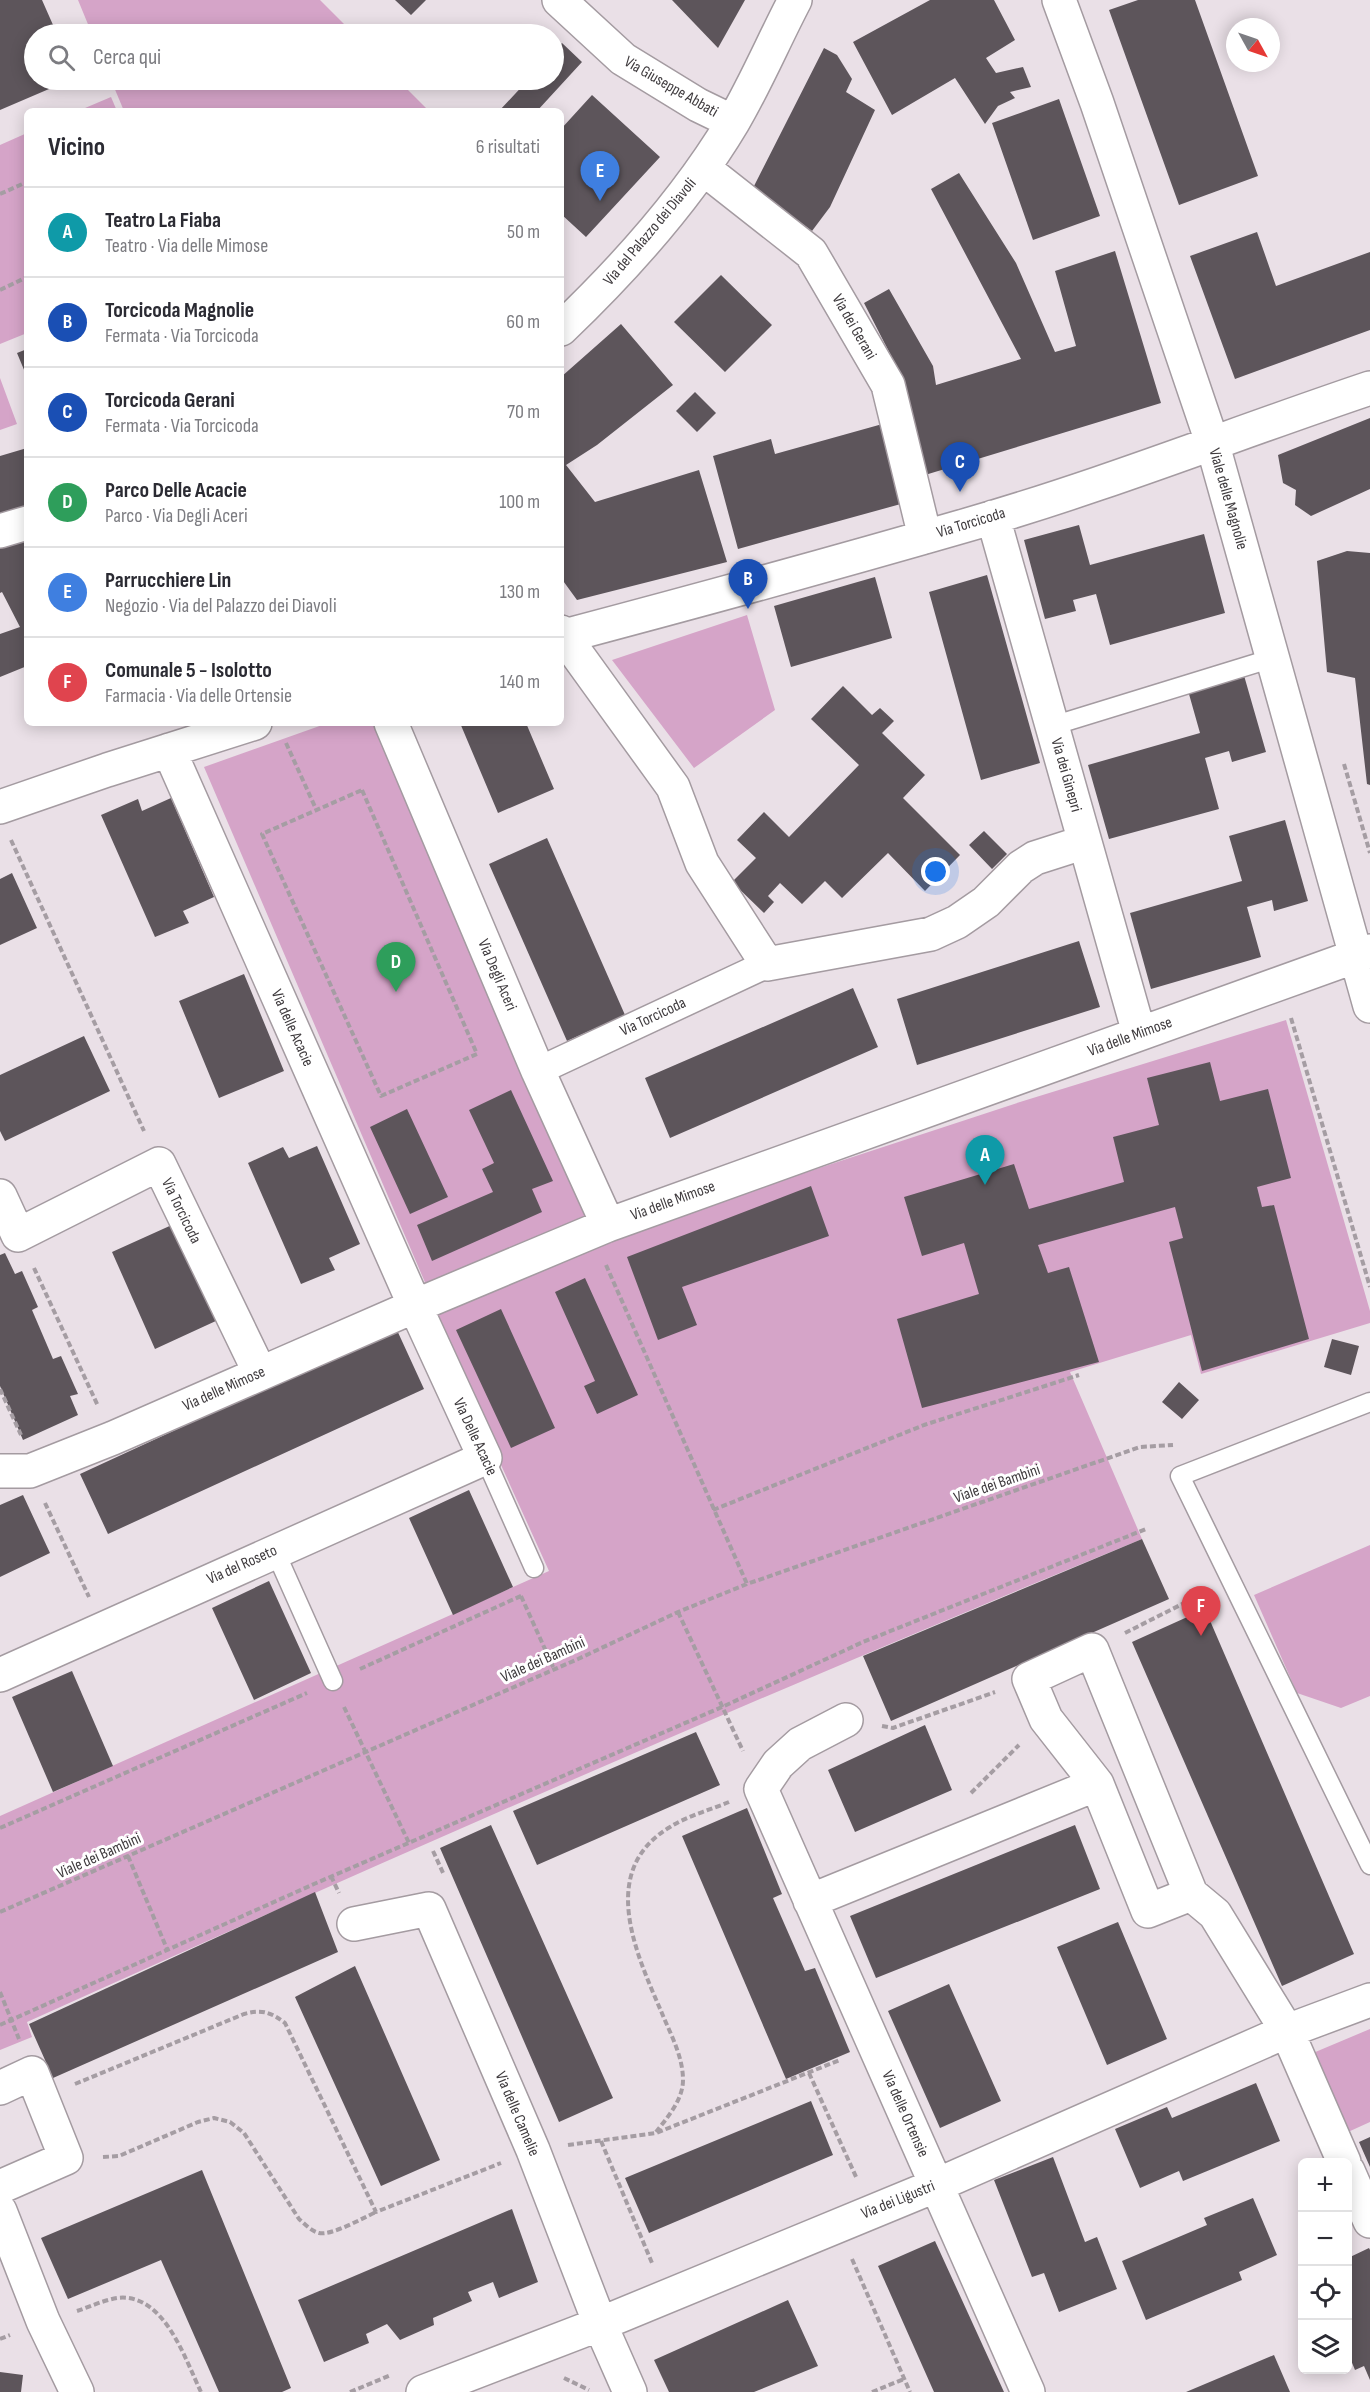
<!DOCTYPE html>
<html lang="it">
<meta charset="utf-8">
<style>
body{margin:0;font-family:"Sofia Sans Condensed",sans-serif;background:#f7f7f7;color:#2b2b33}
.controls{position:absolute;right:18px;bottom:18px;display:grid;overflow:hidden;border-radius:9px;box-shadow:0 3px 15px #0003}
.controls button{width:54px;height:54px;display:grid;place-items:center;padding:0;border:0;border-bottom:2px solid #e1e1e2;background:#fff;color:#2b2b33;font:30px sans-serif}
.compass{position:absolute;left:1226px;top:18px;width:54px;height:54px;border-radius:50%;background:#fff;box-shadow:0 3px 15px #0003;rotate:130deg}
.you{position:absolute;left:936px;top:872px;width:21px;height:21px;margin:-15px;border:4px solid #fff;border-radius:50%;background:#1a73e8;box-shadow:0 0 0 9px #1a73e833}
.badge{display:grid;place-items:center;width:39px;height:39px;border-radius:50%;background:#b45309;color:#fff;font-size:20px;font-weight:700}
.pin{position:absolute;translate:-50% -50px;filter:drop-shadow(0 2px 3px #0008)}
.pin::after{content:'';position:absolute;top:32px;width:21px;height:18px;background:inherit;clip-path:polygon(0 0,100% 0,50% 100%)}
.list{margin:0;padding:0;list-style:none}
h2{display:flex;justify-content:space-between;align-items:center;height:78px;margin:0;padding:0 24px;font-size:26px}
h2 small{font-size:20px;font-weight:400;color:#7c7c81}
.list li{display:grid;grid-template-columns:39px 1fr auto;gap:18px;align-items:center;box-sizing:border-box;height:90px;padding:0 24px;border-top:2px solid #e1e1e2}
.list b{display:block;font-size:22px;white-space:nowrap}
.list p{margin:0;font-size:20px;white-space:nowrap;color:#7c7c81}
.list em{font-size:20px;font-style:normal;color:#7c7c81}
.icon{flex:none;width:33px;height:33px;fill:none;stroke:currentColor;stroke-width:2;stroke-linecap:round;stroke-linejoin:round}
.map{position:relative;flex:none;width:1370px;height:2392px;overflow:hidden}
.search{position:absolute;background:#fff;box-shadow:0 3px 15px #0003;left:24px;top:24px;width:540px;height:66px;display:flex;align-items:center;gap:15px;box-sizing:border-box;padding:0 21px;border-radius:33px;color:#7c7c81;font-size:22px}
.panel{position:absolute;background:#fff;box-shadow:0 3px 15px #0003;left:24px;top:108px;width:540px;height:618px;border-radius:9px}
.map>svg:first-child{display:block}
</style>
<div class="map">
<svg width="1370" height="2392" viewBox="0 0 1370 2392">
<rect width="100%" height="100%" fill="#eae0e7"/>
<!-- green -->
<path fill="#d5a4c8" d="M78,0H320L354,34H92Z
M111,80H398L429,111H124Z
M111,97L117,111H78Z
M27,133V333L0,344V145Z
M0,378L17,424L0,430Z
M747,615L775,710L694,768L612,660Z
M328,723H374L589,1217L427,1287L204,767Z
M1286,1020L1370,1311V1323L1201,1374L1191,1335L1070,1372L1142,1539C767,1693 396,1855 27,2022L32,2037L0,2050V1816L549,1571L429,1306L609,1237L1020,1102Z
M1370,1545V1696L1341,1708L1297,1693L1254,1595Z
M1370,2029V2122L1348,2132L1313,2053Z"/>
<!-- building -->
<path fill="#5d555b" d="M0,0H42L57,34H34V80H70L0,110Z
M395,0H426L411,15Z
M672,0H745L718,48Z
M930,0H994L1015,40L986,58L996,73L1023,67L1031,87L1010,92L1015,98L998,106L985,124L955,78L892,115L853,42Z
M1138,0H1195L1258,176L1179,205L1109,10Z
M562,43L582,62L537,111H499L528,80H554V52Z
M824,48L837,55L852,79L846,92L875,110L830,207L812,231L753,188Z
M592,95L660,157L586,237L561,214V129Z
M1059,99L1100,216L1033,240L992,123Z
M959,173L1016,263L1055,352L1076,346L1055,271L1115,251L1161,403L925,475L905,383L864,303L889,289L933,366L936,385L1021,359L931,189Z
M1257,232L1276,286L1370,252V330L1235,379L1190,256Z
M721,275L772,325L725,372L674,322Z
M621,324L673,385L597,445L566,465L595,502L699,470L727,562L577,600L561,578V377Z
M27,349V377L17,353Z
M695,392L716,413L697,432L676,411Z
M1370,418V489L1311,516L1295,505L1296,490L1283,483L1278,455Z
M886,423L908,502L738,549L713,456L771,439L775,454Z
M27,448V512L0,518V456Z
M1079,525L1090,565L1204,534L1225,613L1110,645L1096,594L1073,600L1076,611L1045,619L1024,540Z
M27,535V632L24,634L27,640V666L0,677V634L20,627L2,592L0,593V543Z
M1347,551L1370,553V785L1367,784L1355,678L1327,672L1317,561Z
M987,575L1040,763L981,780L929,592Z
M875,577L892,638L791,667L774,606Z
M1243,672L1266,752L1232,762L1229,751L1205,758L1219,809L1109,839L1088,765L1200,733L1187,687Z
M843,686L872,715L880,708L894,721L882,733L925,775L903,798L960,855L925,891L888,853L842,898L825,881L802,904L780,883L768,896L774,902L764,913L732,882L756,858L737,840L764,812L789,837L859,765L811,719Z
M460,723H526L554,789L498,813Z
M171,798L214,897L183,911L189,923L155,937L101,815L138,799L142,811Z
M1285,820L1308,901L1274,911L1272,900L1247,907L1261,957L1151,989L1130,913L1242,881L1229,836Z
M984,831L1007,854L992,869L969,845Z
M547,838L625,1015L567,1041L489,864Z
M12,873L37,928L0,945V879Z
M1079,941L1100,1007L917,1065L897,999Z
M244,974L284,1071L219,1098L179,1001Z
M853,988L878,1047L670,1138L645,1078Z
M84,1036L110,1091L5,1141L0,1131V1075Z
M1210,1062L1220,1101L1268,1089L1291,1178L1257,1187L1262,1207L1274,1205L1309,1339L1202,1371L1169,1242L1183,1238L1175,1207L1038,1245L1048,1273L1069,1267L1099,1362L922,1408L897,1319L979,1294L964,1243L922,1256L904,1197L1014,1164L1029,1209L1124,1182L1113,1137L1159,1125L1147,1078Z
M511,1090L553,1181L532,1189L542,1212L432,1261L417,1225L493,1192L482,1169L494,1163L469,1110Z
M407,1109L448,1197L410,1214L370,1127Z
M317,1146L360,1244L329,1258L335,1270L301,1284L248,1163L283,1147L289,1158Z
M811,1186L829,1236L682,1287L697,1325L658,1340L627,1257Z
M174,1224L218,1320L155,1349L112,1252Z
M5,1253L15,1274L22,1271L38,1307L32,1310L53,1359L61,1356L78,1394L70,1396L78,1415L23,1440L0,1386V1255Z
M585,1278L638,1395L597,1414L584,1386L595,1381L555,1292Z
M501,1309L555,1428L511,1448L456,1330Z
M396,1328L424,1389L108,1534L80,1474Z
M1332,1339L1359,1346L1351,1375L1324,1367Z
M1179,1382L1199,1400L1182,1419L1162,1402Z
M469,1490L513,1587L453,1615L409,1518Z
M23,1495L50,1553L0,1577V1505Z
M1142,1539L1169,1599L891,1721L863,1656Z
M269,1581L311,1673L254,1700L212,1608Z
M1205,1609L1354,1954L1282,1986L1132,1642Z
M72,1671L113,1766L53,1792L12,1697Z
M925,1725L952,1790L855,1832L828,1770Z
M696,1732L720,1785L537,1865L513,1811Z
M747,1808L782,1894L773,1898L805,1971L815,1968L850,2052L786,2079L682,1836Z
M491,1825L613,2098L559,2122L440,1848Z
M1075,1825L1100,1889L876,1978L850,1916Z
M315,1892L338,1952L53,2078L29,2024Z
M1118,1922L1167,2039L1107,2065L1057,1947Z
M355,1966L440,2160L381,2186L295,1997Z
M949,1984L1001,2101L940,2128L888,2011Z
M1256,2083L1280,2141L1183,2181L1179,2171L1140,2188L1115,2129L1167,2107L1172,2118Z
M811,2101L833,2155L649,2233L625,2178Z
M1370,2137V2167L1359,2142Z
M1053,2157L1085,2242L1097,2237L1117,2289L1059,2312L1044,2273L1032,2277L994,2180Z
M202,2170L291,2388L282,2392H219L161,2260L68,2299L41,2238Z
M1253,2198L1277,2255L1239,2272L1242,2280L1146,2320L1122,2261L1207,2225L1204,2218Z
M512,2209L538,2282L499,2298L493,2282L468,2292L472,2301L433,2318L434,2325L400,2340L387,2324L366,2334L369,2343L324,2362L298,2300Z
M935,2241L1004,2392H934L878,2266Z
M1369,2248L1370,2250V2380L1364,2366L1355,2370L1348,2353V2258Z
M788,2300L818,2366L754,2392H669L654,2360Z
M1274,2355L1290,2392H1186Z
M0,2372L23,2375L21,2392H0Z"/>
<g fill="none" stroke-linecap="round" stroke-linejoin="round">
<defs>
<path id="service" d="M1052,726L1273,658
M1370,1402L1180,1476L1370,1865
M485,1458L534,1568
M275,1551L333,1681"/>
<path id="pedestrian" d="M538,1071L767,964"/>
<path id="minor" d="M559,0L623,59L698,105L733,122
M1059,0L1097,103L1212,442L1370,1006
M703,168L811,253L888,385L925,537
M561,329C626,267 687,199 733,122C756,83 774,40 795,0
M993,517L1139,1033
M0,531L27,523
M561,632L673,787L702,863L767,964L931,934L957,922L986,902L1021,867L1035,858L1085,842
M561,637C697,601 832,564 967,525C1103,486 1236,433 1370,388
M391,723L538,1071L608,1225
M0,807L107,770L255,723
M0,1196L18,1235L159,1164L260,1373
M0,1471H30L113,1438L415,1306L608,1225L1370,951
M1092,1650L1191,1894L1148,1911L1097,1784L1046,1719L1029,1679Z
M0,1675L485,1458L415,1306L169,750
M846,1720L800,1744L778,1764L761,1789L1028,2392
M1191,1894L1215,1914L1287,2031L1344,2162
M810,1901L1097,1784
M354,1924L429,1909L533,2150L600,2324L630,2392
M0,2088L32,2073L66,2158L0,2187
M1348,2171L1370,2221
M0,2211L43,2321L77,2392
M423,2392L600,2324L937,2185L1287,2031L1370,2000"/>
</defs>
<!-- service casing -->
<use href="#service" stroke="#a49ba1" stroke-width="21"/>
<!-- pedestrian casing -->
<use href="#pedestrian" stroke="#a49ba1" stroke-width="30"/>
<!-- minor casing -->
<use href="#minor" stroke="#a49ba1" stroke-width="36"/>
<!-- path -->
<path stroke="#a59da3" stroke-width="4" stroke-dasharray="6 3" stroke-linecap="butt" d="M0,194L27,182
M0,290L27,277
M286,743L316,809
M1344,764L1370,853
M362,790L477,1054L381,1096L262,834Z
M11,840L144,1131
M1291,1018L1370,1287
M606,1265L747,1584
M34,1268L98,1406
M0,1389L21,1435
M45,1503L89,1597
M713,1510L924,1425L1079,1375
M521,1596L554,1669
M678,1612L743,1751
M1125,1633L1204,1593
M360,1669L523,1595
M344,1707L409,1843
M882,1726L893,1728L995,1692
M971,1793L1019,1745
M0,1828L307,1693
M433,1851L444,1875
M128,1856L167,1949
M331,1876L339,1893
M0,1912L578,1659L678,1612L747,1584L1140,1447L1173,1445
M0,1992L19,2039
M0,2025L314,1884L722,1707L863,1642L1146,1529
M809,2073L857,2179
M75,2084L244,2014C261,2009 271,2012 285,2023L376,2212L501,2163
M656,2132C667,2118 683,2100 683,2080C683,2056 670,2033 661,2011C635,1951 598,1870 670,1827C687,1816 710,1810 729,1802
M601,2141L652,2263
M568,2145L656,2133L840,2060
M103,2157L119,2156L198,2122L214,2118L230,2122L244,2133L299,2219C305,2224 311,2231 319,2233C331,2236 363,2218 376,2212
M852,2259L910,2392
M77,2311C89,2307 104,2300 117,2298C164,2292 185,2359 201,2392
M0,2339L10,2335
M564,2378L589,2390
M350,2392L391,2375
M872,2392L904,2379"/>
<!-- service -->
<use href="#service" stroke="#fff" stroke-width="18"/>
<!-- pedestrian -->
<use href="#pedestrian" stroke="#fff" stroke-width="27"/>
<!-- minor -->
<use href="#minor" stroke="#fff" stroke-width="33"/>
</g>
<g text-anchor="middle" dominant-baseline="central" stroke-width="6" stroke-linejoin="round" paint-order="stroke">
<!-- street labels -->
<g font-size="16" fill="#3f3b3e" stroke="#fff">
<text transform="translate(671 87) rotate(30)">Via Giuseppe Abbati</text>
<text transform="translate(650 232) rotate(-50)">Via del Palazzo dei Diavoli</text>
<text transform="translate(854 327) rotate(60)">Via dei Gerani</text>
<text transform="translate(1228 499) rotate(74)">Viale delle Magnolie</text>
<text transform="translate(971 523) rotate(-17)">Via Torcicoda</text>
<text transform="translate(1066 775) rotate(74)">Via dei Ginepri</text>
<text transform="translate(497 975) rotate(67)">Via Degli Aceri</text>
<text transform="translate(653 1017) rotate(-25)">Via Torcicoda</text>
<text transform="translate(292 1028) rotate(66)">Via delle Acacie</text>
<text transform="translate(1130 1037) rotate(-20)">Via delle Mimose</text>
<text transform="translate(673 1201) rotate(-20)">Via delle Mimose</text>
<text transform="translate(181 1211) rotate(64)">Via Torcicoda</text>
<text transform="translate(224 1389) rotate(-24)">Via delle Mimose</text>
<text transform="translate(475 1437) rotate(65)">Via Delle Acacie</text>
<text transform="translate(997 1484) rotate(-19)">Viale dei Bambini</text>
<text transform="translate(242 1565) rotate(-24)">Via del Roseto</text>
<text transform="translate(543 1660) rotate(-24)">Viale dei Bambini</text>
<text transform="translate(99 1856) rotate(-24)">Viale dei Bambini</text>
<text transform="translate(517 2114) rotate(67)">Via delle Camelie</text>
<text transform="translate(905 2114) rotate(66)">Via delle Ortensie</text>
<text transform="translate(898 2200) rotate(-22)">Via dei Ligustri</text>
</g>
</g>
</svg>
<div class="controls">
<button>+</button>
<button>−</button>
<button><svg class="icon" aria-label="locate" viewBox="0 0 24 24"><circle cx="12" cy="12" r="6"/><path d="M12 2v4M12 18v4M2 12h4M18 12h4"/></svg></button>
<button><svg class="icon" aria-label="layers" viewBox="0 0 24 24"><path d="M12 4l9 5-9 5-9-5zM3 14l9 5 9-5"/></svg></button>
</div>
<svg class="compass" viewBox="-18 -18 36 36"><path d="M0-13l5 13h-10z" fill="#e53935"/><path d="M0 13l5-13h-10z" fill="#7c7c81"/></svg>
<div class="you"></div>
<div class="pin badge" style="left:985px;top:1185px;background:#0f9aa8">A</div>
<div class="pin badge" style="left:748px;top:609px;background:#1a4fb4">B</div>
<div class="pin badge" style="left:960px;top:492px;background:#1a4fb4">C</div>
<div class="pin badge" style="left:396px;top:992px;background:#2e9e5b">D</div>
<div class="pin badge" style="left:600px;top:201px;background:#3f7fe0">E</div>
<div class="pin badge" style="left:1201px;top:1636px;background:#e0444e">F</div>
<div class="search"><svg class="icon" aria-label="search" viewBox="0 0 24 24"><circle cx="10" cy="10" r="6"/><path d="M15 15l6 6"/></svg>Cerca qui</div>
<section class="panel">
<h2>Vicino<small>6 risultati</small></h2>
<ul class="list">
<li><span class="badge" style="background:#0f9aa8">A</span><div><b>Teatro La Fiaba</b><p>Teatro · Via delle Mimose</p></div><em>50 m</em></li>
<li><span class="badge" style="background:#1a4fb4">B</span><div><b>Torcicoda Magnolie</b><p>Fermata · Via Torcicoda</p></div><em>60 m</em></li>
<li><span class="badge" style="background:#1a4fb4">C</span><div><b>Torcicoda Gerani</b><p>Fermata · Via Torcicoda</p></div><em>70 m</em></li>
<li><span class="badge" style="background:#2e9e5b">D</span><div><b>Parco Delle Acacie</b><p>Parco · Via Degli Aceri</p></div><em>100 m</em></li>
<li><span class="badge" style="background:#3f7fe0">E</span><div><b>Parrucchiere Lin</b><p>Negozio · Via del Palazzo dei Diavoli</p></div><em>130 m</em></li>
<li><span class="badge" style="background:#e0444e">F</span><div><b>Comunale 5 - Isolotto</b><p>Farmacia · Via delle Ortensie</p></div><em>140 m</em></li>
</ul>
</section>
</div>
